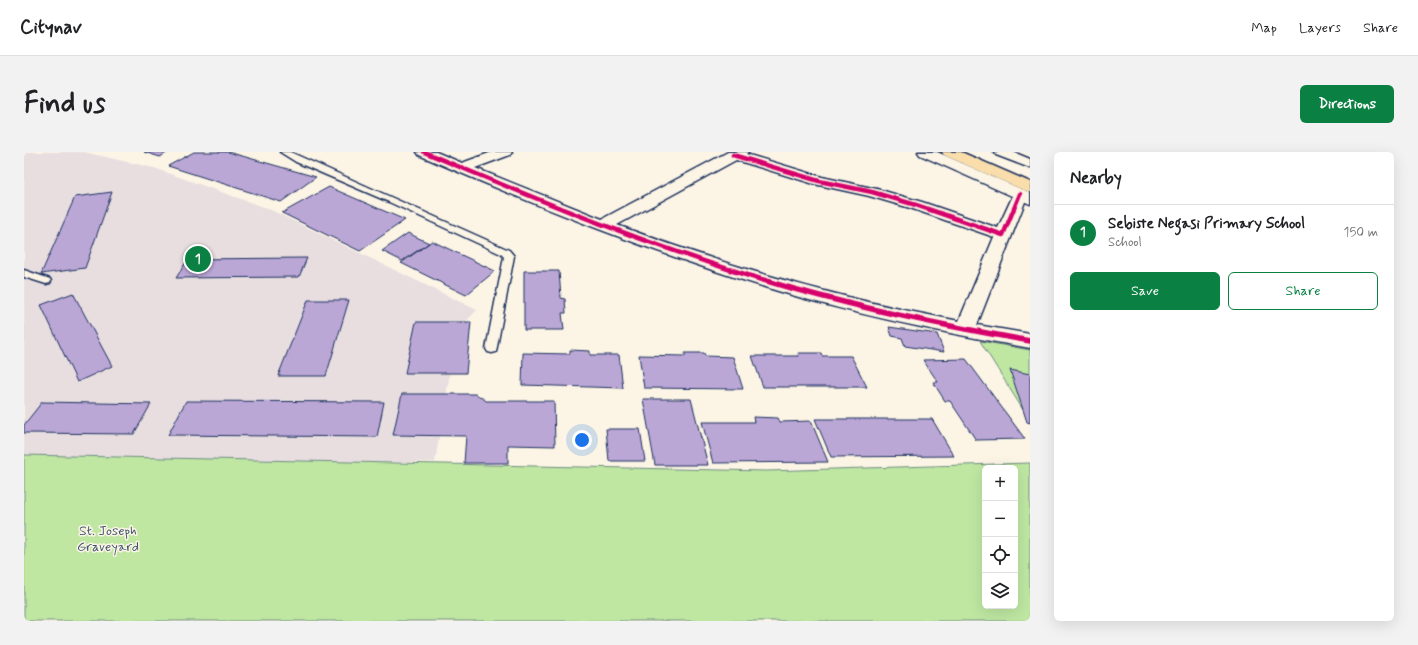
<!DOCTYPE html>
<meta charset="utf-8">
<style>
body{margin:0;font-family:Mynerve,sans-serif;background:#f2f2f2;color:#202124}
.controls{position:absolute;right:12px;bottom:12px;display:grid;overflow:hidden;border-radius:6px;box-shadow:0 4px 16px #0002}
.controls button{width:36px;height:36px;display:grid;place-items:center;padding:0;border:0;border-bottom:1px solid #e0e0e0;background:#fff;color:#202124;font:20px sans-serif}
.you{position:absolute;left:558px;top:288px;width:14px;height:14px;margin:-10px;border:3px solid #fff;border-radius:50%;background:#1a73e8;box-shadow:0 0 0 6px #1a73e833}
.badge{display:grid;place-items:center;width:26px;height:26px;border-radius:50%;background:#0b8043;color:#fff;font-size:13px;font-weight:700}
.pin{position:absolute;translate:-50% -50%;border:2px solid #fff;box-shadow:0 1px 4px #0006}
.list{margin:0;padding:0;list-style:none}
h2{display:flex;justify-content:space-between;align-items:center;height:52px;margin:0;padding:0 16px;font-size:17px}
h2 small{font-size:13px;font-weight:400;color:#757577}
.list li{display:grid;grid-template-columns:26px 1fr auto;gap:12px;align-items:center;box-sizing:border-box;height:56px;padding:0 16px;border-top:1px solid #e0e0e0}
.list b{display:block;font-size:15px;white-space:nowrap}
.list p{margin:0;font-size:13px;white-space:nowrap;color:#757577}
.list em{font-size:13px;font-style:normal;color:#757577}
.actions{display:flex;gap:8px;padding:12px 16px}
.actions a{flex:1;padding:9px 0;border:1px solid #0b8043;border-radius:6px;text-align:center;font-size:14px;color:#0b8043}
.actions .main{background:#0b8043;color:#fff}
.icon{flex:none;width:22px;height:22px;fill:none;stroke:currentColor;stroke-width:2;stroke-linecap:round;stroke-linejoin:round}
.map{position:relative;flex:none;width:1006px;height:469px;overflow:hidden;border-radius:6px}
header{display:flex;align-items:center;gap:24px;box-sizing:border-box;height:56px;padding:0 20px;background:#fff;border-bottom:1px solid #e0e0e0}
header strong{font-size:19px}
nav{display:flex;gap:22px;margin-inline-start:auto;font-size:14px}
.intro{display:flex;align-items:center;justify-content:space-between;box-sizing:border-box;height:96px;padding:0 24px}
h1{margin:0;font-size:28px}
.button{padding:10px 18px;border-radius:6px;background:#0b8043;color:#fff;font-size:14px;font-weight:700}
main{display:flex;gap:24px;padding:0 24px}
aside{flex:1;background:#fff;border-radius:6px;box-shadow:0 4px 16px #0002}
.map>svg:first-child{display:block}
</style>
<header>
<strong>Citynav</strong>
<nav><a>Map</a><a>Layers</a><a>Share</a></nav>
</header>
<div class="intro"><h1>Find us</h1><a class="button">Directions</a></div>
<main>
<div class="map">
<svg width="1006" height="469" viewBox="0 0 1006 469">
<rect width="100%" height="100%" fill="#fcf5e5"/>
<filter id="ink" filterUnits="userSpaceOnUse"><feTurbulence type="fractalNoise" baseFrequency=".025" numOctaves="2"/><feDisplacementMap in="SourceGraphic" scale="8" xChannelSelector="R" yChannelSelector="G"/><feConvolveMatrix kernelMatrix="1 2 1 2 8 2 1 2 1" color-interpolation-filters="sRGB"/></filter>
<g filter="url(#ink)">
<!-- built -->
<path fill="#e8dee0" d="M0,0H60L130,16L245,57L453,158L433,179L411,310L0,312Z"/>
<!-- green -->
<path fill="#bfe7a2" stroke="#6d8b80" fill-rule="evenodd" d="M956,189L1006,198V269Z
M0,303L743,319L1006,311V469H0ZM961,316H991V454H961Z"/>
<!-- building -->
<path fill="#bba7d6" stroke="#1b2f5e" d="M120,0H144L136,5Z
M170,0H204L292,25L257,50L144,14Z
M305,35L381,68L336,99L258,61Z
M88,40L61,116L17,122L51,45Z
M384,81L405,91L378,109L358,99Z
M408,89L471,119L442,143L377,111Z
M283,106L275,125L152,126L164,107Z
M500,119H535L537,146L541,147L542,161H538L540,178H500Z
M49,141L88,214L53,230L17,153Z
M284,148H325L302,224H254Z
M392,170H447L442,221H381Z
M865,175L913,182L920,200L881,194L878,186L868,184Z
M546,198L566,199V203H595L599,236L498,233L499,201L546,202Z
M661,201H680L681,204L709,205L719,237L620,236L615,203L661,204Z
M774,201H797L798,204H827L843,235H739L728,204H775Z
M942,207L1001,287L952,288L926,249H921L909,230H914L899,208Z
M986,218L1006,222V271L1003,270Z
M378,242H451L457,245L462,249H530L531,294L484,293V311H440L442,284L369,283Z
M619,247H667L684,313H631Z
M162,249L360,250L353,285L144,283Z
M18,250L127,252L110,282L0,281V273Z
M729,265L754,266L756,270L787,269L804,310L689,311L678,270H730Z
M791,267H908L930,304L807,305Z
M582,277H616L621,309H585Z"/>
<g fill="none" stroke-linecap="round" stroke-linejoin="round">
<defs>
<path id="service" d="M256,0H266L485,98L490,104L472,200L468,201L464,200L462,197L480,105L477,102L365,50L272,10Z
M0,118L26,127L27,129L26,131L22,132L0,125Z"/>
<path id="minor" d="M393,0H412L438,11L468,0H488L486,3L451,16L578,67L704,0H724L722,2L798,25L853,37L898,50L974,76L991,39L996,37L1001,39L1004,42L953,173L1006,182V196C921,181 837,164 754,139C631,102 513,54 395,3ZM712,8L790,32L845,44L886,56L970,85L935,169C818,147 704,115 593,73Z"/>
<path id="tertiary" d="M894,0H913L1006,41V52L896,3Z
M970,0H989L1006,7V16L972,3Z"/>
<path id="trunk" d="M918,0H937L1006,30V41L920,3Z"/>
</defs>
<!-- service casing -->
<use href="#service" stroke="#1b2f5e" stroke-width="3"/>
<!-- minor casing -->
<use href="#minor" stroke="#1b2f5e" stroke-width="3"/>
<!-- tertiary casing -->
<use href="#tertiary" stroke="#1b2f5e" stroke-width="3"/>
<!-- trunk casing -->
<use href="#trunk" stroke="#1b2f5e" stroke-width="3"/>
<!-- service -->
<use href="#service" fill="#fcf5e5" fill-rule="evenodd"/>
<!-- minor -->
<use href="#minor" fill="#fcf5e5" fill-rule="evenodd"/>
<!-- tertiary -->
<use href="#tertiary" fill="#fcf5e5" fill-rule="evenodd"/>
<!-- trunk -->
<use href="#trunk" fill="#f9deab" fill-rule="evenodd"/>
<defs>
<path id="cycleway-far1" d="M400,0C502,43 604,85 710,119
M709,3L795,29L848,40L892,53L979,83L996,42"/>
<path id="cycleway" d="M707,118C805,150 905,171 1006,189"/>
</defs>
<!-- cycleway-far1 casing -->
<use href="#cycleway-far1" stroke="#fcf5e5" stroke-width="6"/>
<!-- cycleway casing -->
<use href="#cycleway" stroke="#fcf5e5" stroke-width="8"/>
<!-- cycleway-far1 -->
<use href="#cycleway-far1" stroke="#d6006c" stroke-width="4.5"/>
<!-- cycleway -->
<use href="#cycleway" stroke="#d6006c" stroke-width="5.5"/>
</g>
</g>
<g text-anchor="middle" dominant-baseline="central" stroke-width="3" stroke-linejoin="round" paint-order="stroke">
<!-- near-park labels -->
<g font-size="14" fill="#3c546c" stroke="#fcf5e5">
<text x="84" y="379">St. Joseph<tspan x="84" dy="16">Graveyard</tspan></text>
</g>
</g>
</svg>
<div class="controls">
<button>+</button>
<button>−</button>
<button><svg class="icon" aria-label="locate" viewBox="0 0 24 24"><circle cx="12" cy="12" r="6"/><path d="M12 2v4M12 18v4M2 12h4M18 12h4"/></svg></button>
<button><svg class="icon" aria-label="layers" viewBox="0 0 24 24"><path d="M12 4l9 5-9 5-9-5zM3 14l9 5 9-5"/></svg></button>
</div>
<div class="you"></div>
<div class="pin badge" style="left:174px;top:107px">1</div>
</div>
<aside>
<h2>Nearby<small></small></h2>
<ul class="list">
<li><span class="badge">1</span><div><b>Sebiste Negasi Primary School</b><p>School</p></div><em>150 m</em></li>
</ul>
<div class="actions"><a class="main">Save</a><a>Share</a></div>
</aside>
</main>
